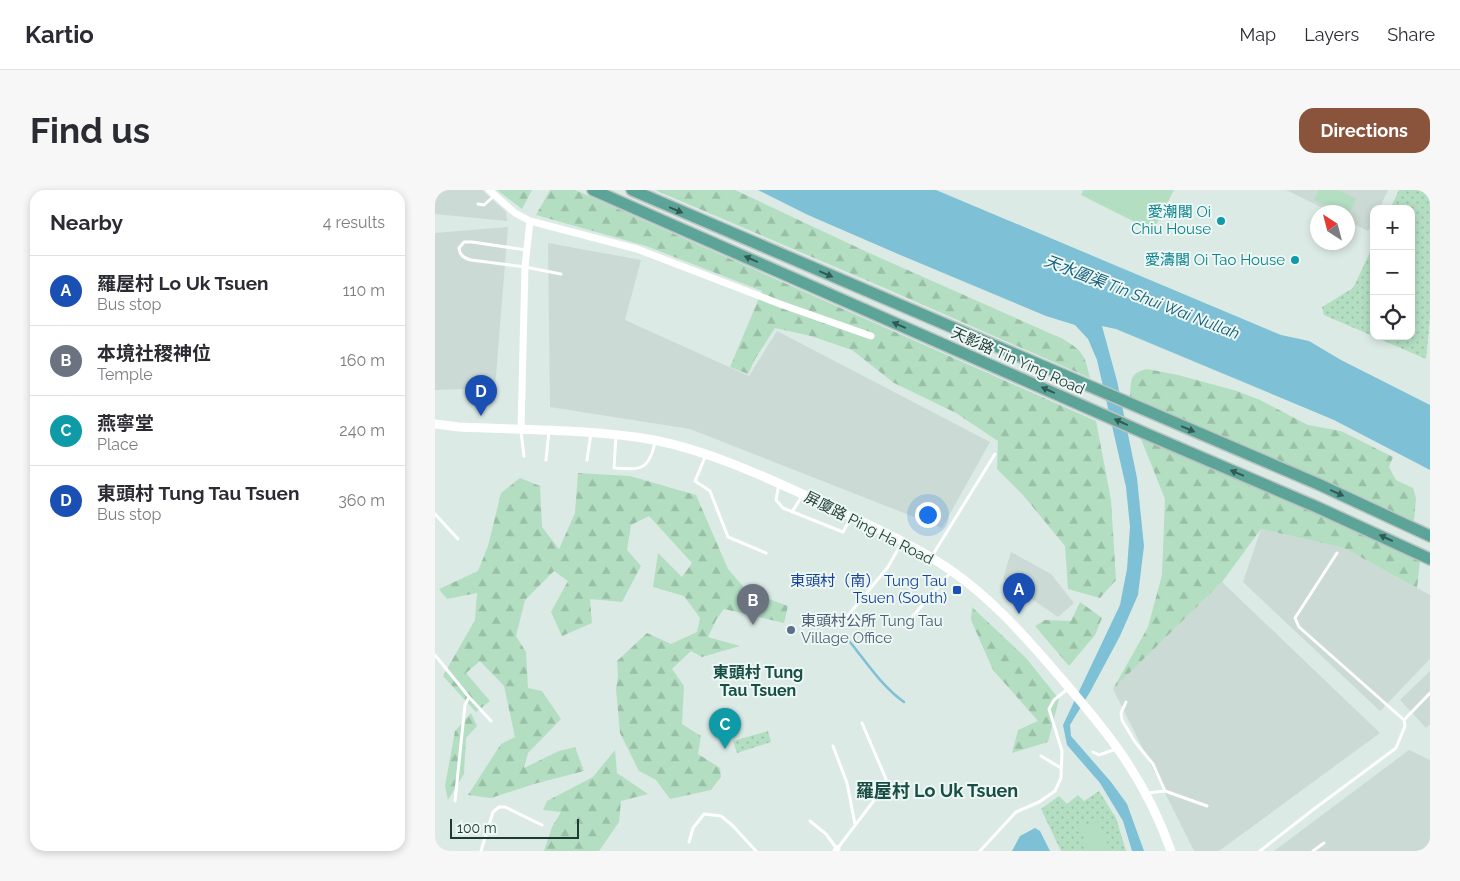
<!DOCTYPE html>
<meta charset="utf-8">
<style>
body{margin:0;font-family:Raleway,"Noto Sans SC",sans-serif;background:#f7f7f7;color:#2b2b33}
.controls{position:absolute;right:15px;top:15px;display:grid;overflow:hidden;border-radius:10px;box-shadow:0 2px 8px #0003}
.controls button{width:45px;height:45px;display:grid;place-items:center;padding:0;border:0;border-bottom:1px solid #e1e1e2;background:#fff;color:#2b2b33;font:25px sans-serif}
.compass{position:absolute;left:875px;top:15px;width:45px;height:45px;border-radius:50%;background:#fff;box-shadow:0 2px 8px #0003;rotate:324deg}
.scale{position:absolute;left:15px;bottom:12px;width:129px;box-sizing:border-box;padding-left:5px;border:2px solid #1d3a35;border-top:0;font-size:14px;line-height:18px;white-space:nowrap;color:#1d3a35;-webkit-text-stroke:4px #edf7f3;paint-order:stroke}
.you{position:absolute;left:492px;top:324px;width:18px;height:18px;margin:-12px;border:4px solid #fff;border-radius:50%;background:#1a73e8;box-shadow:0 0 0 8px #1a73e833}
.badge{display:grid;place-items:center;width:32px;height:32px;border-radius:50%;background:#8a543c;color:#fff;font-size:16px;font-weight:700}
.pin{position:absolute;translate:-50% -41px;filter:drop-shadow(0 1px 2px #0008)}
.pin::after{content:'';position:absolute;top:26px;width:18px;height:15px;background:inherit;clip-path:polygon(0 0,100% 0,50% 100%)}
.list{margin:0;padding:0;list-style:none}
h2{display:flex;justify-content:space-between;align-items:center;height:65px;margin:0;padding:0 20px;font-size:21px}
h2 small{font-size:16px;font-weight:400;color:#7c7c81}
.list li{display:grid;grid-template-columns:32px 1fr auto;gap:15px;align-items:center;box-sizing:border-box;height:70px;padding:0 20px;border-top:1px solid #e1e1e2}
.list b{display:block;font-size:19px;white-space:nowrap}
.list p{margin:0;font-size:16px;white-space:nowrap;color:#7c7c81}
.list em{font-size:16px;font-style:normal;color:#7c7c81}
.icon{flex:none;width:28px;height:28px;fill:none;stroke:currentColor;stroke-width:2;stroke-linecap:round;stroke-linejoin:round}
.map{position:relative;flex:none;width:995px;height:661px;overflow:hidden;border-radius:15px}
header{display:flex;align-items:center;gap:30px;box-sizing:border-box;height:70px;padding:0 25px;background:#fff;border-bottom:1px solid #e1e1e2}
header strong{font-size:24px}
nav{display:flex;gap:28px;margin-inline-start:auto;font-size:18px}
.intro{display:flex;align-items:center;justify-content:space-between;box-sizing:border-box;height:120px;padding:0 30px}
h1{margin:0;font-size:35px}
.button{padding:12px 22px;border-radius:15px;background:#8a543c;color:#fff;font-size:18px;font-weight:700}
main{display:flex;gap:30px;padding:0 30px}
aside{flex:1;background:#fff;border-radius:15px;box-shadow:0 2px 8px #0003}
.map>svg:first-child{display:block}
</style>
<header>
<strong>Kartio</strong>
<nav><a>Map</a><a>Layers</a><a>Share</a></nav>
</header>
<div class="intro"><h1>Find us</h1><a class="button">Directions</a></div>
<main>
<aside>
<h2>Nearby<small>4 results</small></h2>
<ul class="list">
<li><span class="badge" style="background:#1a4fb4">A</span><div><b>羅屋村 Lo Uk Tsuen</b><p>Bus stop</p></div><em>110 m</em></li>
<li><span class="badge" style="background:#6b7280">B</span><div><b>本境社稷神位</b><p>Temple</p></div><em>160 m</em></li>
<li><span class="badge" style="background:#0f9aa8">C</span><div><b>燕寧堂</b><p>Place</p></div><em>240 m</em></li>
<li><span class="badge" style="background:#1a4fb4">D</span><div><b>東頭村 Tung Tau Tsuen</b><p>Bus stop</p></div><em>360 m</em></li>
</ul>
</aside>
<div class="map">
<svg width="995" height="661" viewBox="0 0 995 661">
<defs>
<pattern id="green-dots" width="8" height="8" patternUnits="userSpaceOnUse" patternTransform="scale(1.25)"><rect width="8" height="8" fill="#b3dec2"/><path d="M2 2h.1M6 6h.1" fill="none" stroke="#9abfa7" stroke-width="1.8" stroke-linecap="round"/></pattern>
<pattern id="forest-firs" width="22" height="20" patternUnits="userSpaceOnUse" patternTransform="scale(1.25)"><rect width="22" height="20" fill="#b3dec2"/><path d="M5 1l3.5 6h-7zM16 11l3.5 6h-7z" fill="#9abfa7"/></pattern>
</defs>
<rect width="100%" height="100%" fill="#dceae5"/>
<!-- built -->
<path fill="#cbdad4" d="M0,0H47L71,22L72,31L0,24Z
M851,0H953L944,19H939V29L933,41L913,31L912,22H896Z
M73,37L60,198L0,200V43Z
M113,53L206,70L190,130L314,186L342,141L555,252L507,338L255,239L115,217Z
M826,339L909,358L995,405V469L945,521L808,392Z
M576,362L616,384L639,413L623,427L568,389Z
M787,392L945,543L784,661H759L678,499Z
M995,481V534L991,538L965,510Z
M974,560L995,570V661H839Z"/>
<!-- green -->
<path fill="url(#green-dots)" d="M964,0H995V128L991,169L889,125L887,117L918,98L939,54V146H976V19H955Z
M333,541L336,552L302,563L298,551Z
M664,601L681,628L691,661H626L606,619L624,606L632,614L643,605L649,611Z"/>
<!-- forest -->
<path fill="url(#forest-firs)" d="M62,0H97L87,19Z
M115,0H140L661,231L676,310L681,390L665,408L633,399L630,356L588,305L562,279L563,251L521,223L459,193L417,160L376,146L340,138L320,169L313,184L295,177L327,101L211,56L101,25Z
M220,0H300L432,62L628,149C648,161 650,165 655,188L445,96Z
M712,179L743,185L802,201L825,210L873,235L906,241L958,267L954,277L961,290L978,298L981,308L979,331L912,300L695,207C696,191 694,183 712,179Z
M706,249L905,333L985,371L982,398L909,358L826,339L787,392L678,499L713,437L727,385L730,309Z
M143,283L195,286L261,305L293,379L312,401L353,416L349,433L289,419L281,430L273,447L305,456L267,467L256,461L237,479L249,496L247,534L266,546L263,564L285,578L286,587L276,600L235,609L221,590L204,581L185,543L181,499L183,486L182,471L212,443L236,454L262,442L265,428L249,406L218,397L223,363L247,387L257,373L214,326L196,335L192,360L206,376L187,412L155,409L157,433L127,446L116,422L133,391L119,381L90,410L81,446L91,462L93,498L107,501L126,529L93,563L89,578L124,561L140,557L149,581L99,594L56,608L33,605L66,554L80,547L69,496L45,471L31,483L55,511L41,522L8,486L40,430L42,403L12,409L4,399L43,381L53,356L66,303L85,288L105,296L107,337L124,359L140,323Z
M645,412L667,428L660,445L634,476L600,436L610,430L636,431Z
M537,417L591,468L624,509L613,552L577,563L583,540L603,531L558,480L536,430Z
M36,523L42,536L31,548L29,584L13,610L10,596L20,541Z
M180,560L182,583L213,604L186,611L184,632L164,661H109L117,637L126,622L108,620L112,611L158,587Z"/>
<!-- pitch -->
<path fill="#b3dec2" d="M648,0H739L718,41L646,5Z
M884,0H904L921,9L913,25L912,22H904L879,10Z
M662,630L676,661H655L644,638Z"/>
<!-- water -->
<path fill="#7ec0d5" d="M323,0H501L846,145L874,151L906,170L995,215V280L899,230L681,139L667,136L682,191L702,288L709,356L703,405L685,446L655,502L635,535L636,546L676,592L692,614L709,661H697L688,631L665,593L632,555L628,535L685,415L692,379L695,337L691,297L662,170L653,149L640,135L611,126L463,64L373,25Z
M600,638L605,641L615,661H577L585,646Z"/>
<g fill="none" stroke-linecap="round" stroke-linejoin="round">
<!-- stream -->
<path stroke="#7ec0d5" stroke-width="2.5" d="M408,446C416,451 420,459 426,466C439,483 452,500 469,512"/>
<defs>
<path id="primary" d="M158,0L714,245L884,318L995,369
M197,0L883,294L995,346"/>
</defs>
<!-- primary casing -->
<use href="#primary" stroke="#bbc4c2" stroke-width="14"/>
<!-- service -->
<path stroke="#fff" stroke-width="3" d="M43,14L49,15L59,6
M91,60L37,52H29L24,58C25,66 29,68 36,70L90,77L126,84
M86,242L89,266
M181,245L179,278C205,280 214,281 220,252
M271,265L260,291L275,301L293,347L331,363
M111,270L114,241
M152,270L156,243
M344,294L341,310L348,318L408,342L416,327
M357,322L367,306
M0,324L23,349
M497,366L560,264
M383,432L405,435L453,377L467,352
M471,434L516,382
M0,465L34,507L56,531
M691,512L686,523L687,530L700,552L718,574L730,601
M969,530L995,503
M398,556L412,593L420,634
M658,562L664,565L681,559
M606,566L626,578
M713,603L730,601L772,616
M20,611L30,515L34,507
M375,631L391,644L402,659L450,596L451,589L427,533
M254,652L258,638L269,624L286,626L297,635L321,661
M46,661L58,622L64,617H70L107,635
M545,661L581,622L604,612L620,601L626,588L627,561L614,519L619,510L634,498
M825,661L879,619L961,558L970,536L969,530L864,437L860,428L902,363
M878,661L889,653"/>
<!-- minor -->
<path stroke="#fff" stroke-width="7" d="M54,0L80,23L95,31L202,59L345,114L436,146
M86,240L90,77L95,31
M401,661L402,659"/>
<!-- tertiary -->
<path stroke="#fff" stroke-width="9" d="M0,234L24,237C89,240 155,239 219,250C274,261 326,285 376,308C423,330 471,350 514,379C555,407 587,443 619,480C671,540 709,585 736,661"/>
<!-- primary -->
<use href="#primary" stroke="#5da498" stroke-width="11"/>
</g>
<!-- one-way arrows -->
<defs><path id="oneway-solid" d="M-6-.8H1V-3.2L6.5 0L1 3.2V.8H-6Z" transform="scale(1.25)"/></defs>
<g fill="#305a53">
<use href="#oneway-solid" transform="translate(241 20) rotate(23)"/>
<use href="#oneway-solid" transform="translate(316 69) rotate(-156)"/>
<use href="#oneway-solid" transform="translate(391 84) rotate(23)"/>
<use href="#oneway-solid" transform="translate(464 135) rotate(-156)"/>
<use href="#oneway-solid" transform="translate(613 200) rotate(-156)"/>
<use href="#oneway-solid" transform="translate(686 232) rotate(-156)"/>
<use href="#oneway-solid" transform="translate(753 239) rotate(23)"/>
<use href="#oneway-solid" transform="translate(802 283) rotate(-157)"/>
<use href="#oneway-solid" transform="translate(902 303) rotate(24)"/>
<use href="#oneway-solid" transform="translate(951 348) rotate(-155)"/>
</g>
<!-- markers -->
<g fill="#0f9aa8" stroke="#edf7f3" stroke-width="2">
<circle cx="786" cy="31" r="5"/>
<circle cx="860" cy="70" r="5"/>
</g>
<rect fill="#1a4fb4" stroke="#edf7f3" stroke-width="2" x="517" y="395" width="10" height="10" rx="2.5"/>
<circle fill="#5c6f8a" stroke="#edf7f3" stroke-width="2" cx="356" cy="440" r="5"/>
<g text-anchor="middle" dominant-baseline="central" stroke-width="4" stroke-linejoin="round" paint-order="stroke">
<!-- culture labels -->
<g font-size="15" fill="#0d838f" stroke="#edf7f3" text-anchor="end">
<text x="776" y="22">愛潮閣 Oi<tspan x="776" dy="17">Chiu House</tspan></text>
<text x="850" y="70">愛濤閣 Oi Tao House</text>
</g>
<!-- street labels -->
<g font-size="15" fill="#1d3a35" stroke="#edf7f3">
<text transform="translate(583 171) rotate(24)">天影路 Tin Ying Road</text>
<text transform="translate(434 338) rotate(27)">屏廈路 Ping Ha Road</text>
</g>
<!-- transit labels -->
<g font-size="15" fill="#164399" stroke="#edf7f3" text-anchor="end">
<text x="512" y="391">東頭村（南） Tung Tau<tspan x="512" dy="17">Tsuen (South)</tspan></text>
</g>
<!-- service labels -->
<g font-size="15" fill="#4e5e75" stroke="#edf7f3" text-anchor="start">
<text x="366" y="431">東頭村公所 Tung Tau<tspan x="366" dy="17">Village Office</tspan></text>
</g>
<!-- water labels -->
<g font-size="16" font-style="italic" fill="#135f7a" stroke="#edf7f3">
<text transform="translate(707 107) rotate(21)">天水圍渠 Tin Shui Wai Nullah</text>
</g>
<!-- neighbourhood labels -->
<g font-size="16" font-weight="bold" fill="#184e46" stroke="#edf7f3">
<text x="323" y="482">東頭村 Tung<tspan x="323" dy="18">Tau Tsuen</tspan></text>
</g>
<!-- quarter labels -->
<g font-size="18" font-weight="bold" fill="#184e46" stroke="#edf7f3">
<text x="502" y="600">羅屋村 Lo Uk Tsuen</text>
</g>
</g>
</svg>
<div class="controls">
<button>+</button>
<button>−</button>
<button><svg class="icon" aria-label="locate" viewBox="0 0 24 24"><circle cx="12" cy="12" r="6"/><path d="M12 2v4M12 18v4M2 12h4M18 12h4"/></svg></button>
</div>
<svg class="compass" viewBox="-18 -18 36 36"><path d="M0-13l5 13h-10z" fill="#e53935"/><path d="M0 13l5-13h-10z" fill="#7c7c81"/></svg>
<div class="scale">100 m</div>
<div class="you"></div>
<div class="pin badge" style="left:584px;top:424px;background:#1a4fb4">A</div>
<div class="pin badge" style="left:318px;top:435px;background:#6b7280">B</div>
<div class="pin badge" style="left:290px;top:559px;background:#0f9aa8">C</div>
<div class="pin badge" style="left:46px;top:226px;background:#1a4fb4">D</div>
</div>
</main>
